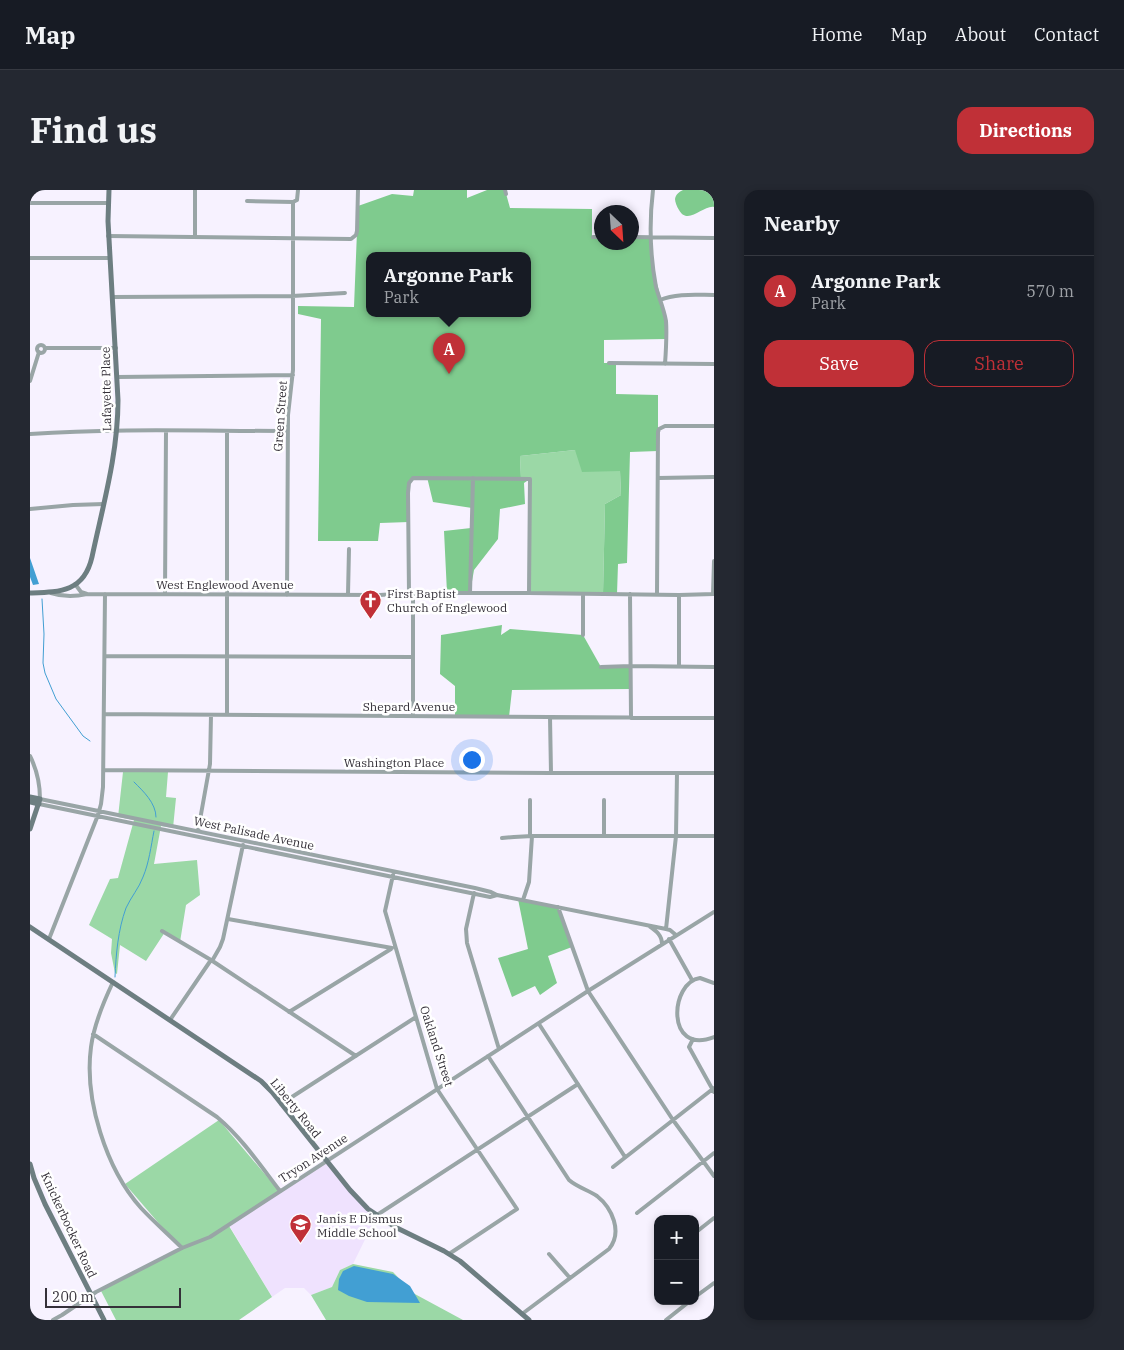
<!DOCTYPE html>
<meta charset="utf-8">
<style>
body{margin:0;font-family:"IBM Plex Serif",serif;background:#242831;color:#f1f3f6}
.controls{position:absolute;right:15px;bottom:15px;display:grid;overflow:hidden;border-radius:10px;box-shadow:0 2px 8px #0003}
.controls button{width:45px;height:45px;display:grid;place-items:center;padding:0;border:0;border-bottom:1px solid #363941;background:#171b24;color:#f1f3f6;font:25px sans-serif}
.compass{position:absolute;left:564px;top:15px;width:45px;height:45px;border-radius:50%;background:#171b24;box-shadow:0 2px 8px #0003;rotate:155deg}
.scale{position:absolute;left:15px;bottom:12px;width:136px;box-sizing:border-box;padding-left:5px;border:2px solid #353139;border-top:0;font-size:14px;line-height:18px;white-space:nowrap;color:#353139;-webkit-text-stroke:4px #fff;paint-order:stroke}
.you{position:absolute;left:441px;top:569px;width:18px;height:18px;margin:-12px;border:4px solid #fff;border-radius:50%;background:#1a73e8;box-shadow:0 0 0 8px #1a73e833}
.badge{display:grid;place-items:center;width:32px;height:32px;border-radius:50%;background:#c03037;color:#fff;font-size:16px;font-weight:700}
.pin{position:absolute;translate:-50% -41px;filter:drop-shadow(0 1px 2px #0008)}
.pin::after{content:'';position:absolute;top:26px;width:18px;height:15px;background:inherit;clip-path:polygon(0 0,100% 0,50% 100%)}
.popup{position:absolute;left:336px;top:62px;width:165px;height:65px;box-sizing:border-box;display:grid;place-content:center;border-radius:10px;background:#171b24;filter:drop-shadow(0 1px 4px #0005);font-size:16px;white-space:nowrap;color:#9ea1a6}
.popup b{font-size:19px;color:#f1f3f6}
.popup::after{content:'';position:absolute;left:50%;top:100%;margin-left:-10px;border:10px solid transparent;border-top-color:#171b24}
.list{margin:0;padding:0;list-style:none}
h2{display:flex;justify-content:space-between;align-items:center;height:65px;margin:0;padding:0 20px;font-size:21px}
h2 small{font-size:16px;font-weight:400;color:#9ea1a6}
.list li{display:grid;grid-template-columns:32px 1fr auto;gap:15px;align-items:center;box-sizing:border-box;height:70px;padding:0 20px;border-top:1px solid #363941}
.list b{display:block;font-size:19px;white-space:nowrap}
.list p{margin:0;font-size:16px;white-space:nowrap;color:#9ea1a6}
.list em{font-size:16px;font-style:normal;color:#9ea1a6}
.actions{display:flex;gap:10px;padding:15px 20px}
.actions a{flex:1;padding:11px 0;border:1px solid #c03037;border-radius:15px;text-align:center;font-size:18px;color:#c03037}
.actions .main{background:#c03037;color:#fff}
.map{position:relative;flex:none;width:684px;height:1130px;overflow:hidden;border-radius:15px}
header{display:flex;align-items:center;gap:30px;box-sizing:border-box;height:70px;padding:0 25px;background:#171b24;border-bottom:1px solid #363941}
header strong{font-size:24px}
nav{display:flex;gap:28px;margin-inline-start:auto;font-size:18px}
.intro{display:flex;align-items:center;justify-content:space-between;box-sizing:border-box;height:120px;padding:0 30px}
h1{margin:0;font-size:35px}
.button{padding:12px 22px;border-radius:15px;background:#c03037;color:#fff;font-size:18px;font-weight:700}
main{display:flex;gap:30px;padding:0 30px}
aside{flex:1;background:#171b24;border-radius:15px;box-shadow:0 2px 8px #0003}
.map>svg:first-child{display:block}
</style>
<header>
<strong>Map</strong>
<nav><a>Home</a><a>Map</a><a>About</a><a>Contact</a></nav>
</header>
<div class="intro"><h1>Find us</h1><a class="button">Directions</a></div>
<main>
<div class="map">
<svg width="684" height="1130" viewBox="0 0 684 1130">
<rect width="100%" height="100%" fill="#f7f2ff"/>
<!-- built -->
<path fill="#efe2fe" d="M296,971L347,1025L323,1074L310,1080L302,1097L281,1105L274,1098H255L242,1107L199,1035Z"/>
<!-- green -->
<path fill="#9bd8a6" d="M545,260L590,280L591,305L575,314L573,404L499,403L500,289H491L490,266Z
M93,582H138L136,607L146,608L143,638L131,636L124,674L167,670L170,705L156,715L150,752L135,742L116,771L90,755L87,784L85,783L81,763L82,749L59,735L80,689L88,688L104,630L88,627Z
M189,930L250,1002L199,1036L242,1107L209,1130H86L70,1099L150,1058L95,994Z
M323,1074L363,1082L383,1103L433,1130H296L281,1105L302,1097L310,1080Z"/>
<!-- forest -->
<path fill="#7fcb8e" fill-rule="evenodd" d="M384,0H437V8L457,0H475L480,18L562,19V47H571L572,52H602V47L620,48L624,82L635,124L636,149L574,150V173H586V204L628,205V261L600,262L597,373L588,374L587,404H573L575,314L591,305L590,281L552,282L545,260L490,266L491,289H500L494,293L495,314L470,319L468,349L444,380L440,403H417L414,341L441,338L442,318L403,312L397,287H386L379,293V332L350,333L348,351H288L291,129L268,124V116L324,117L328,16L362,4L383,6ZM340,65H498V123H340Z
M653,0H684V17C673,15 658,36 649,20C647,17 645,12 645,9C646,4 649,2 653,0Z
M472,435L471,445L480,439L553,445L571,477L601,476V499L482,500L479,527L425,526V496L410,484L411,445Z
M488,709L528,717L542,757L518,766L527,793L510,805L505,796L482,807L468,768L498,759Z"/>
<!-- water -->
<path fill="#429fd3" d="M0,368L9,394L3,395L0,387Z
M324,1076L363,1084L380,1096L390,1113L337,1112L319,1106L308,1100L309,1089L313,1081Z"/>
<g fill="none" stroke-linecap="round" stroke-linejoin="round">
<!-- stream -->
<path stroke="#429fd3" stroke-width="1" d="M12,409L14,444L13,473L15,483L26,509L53,546L60,551
M104,592C113,601 126,613 126,627
M85,787C86,764 88,740 96,718C101,707 109,698 113,687C119,673 121,656 124,641"/>
<!-- street -->
<path stroke="#99a5a6" stroke-width="4" d="M475,0L476,4
M623,0C619,33 620,65 626,97C629,108 634,119 636,131C637,145 636,160 635,174
M217,11L263,12
M263,12L267,10L268,0
M0,13H78
M78,46L321,49L326,45L327,41L328,0
M165,47V0
M563,47H572
M602,47L684,48
M0,68H79
M82,107L262,106L315,103
M630,110C646,103 667,105 684,105
M7 159a4 4 0 1 1 8 0a4 4 0 1 1-8 0Z
M15,158H86
M579,173L684,174
M87,187L263,185
M0,191L9,162
M0,244C86,238 172,241 257,241
M628,288L684,287
M0,319L43,315L74,314
M45,394L51,402L57,404
M21,403C33,407 44,407 57,404L350,405L379,403H499L649,405L684,404
M379,403L378,303L379,293L383,288L500,289L499,403
M440,403L443,288
M135,404L136,241
M318,404L319,359
M553,404V445
M600,404L601,528
M627,404L628,242L629,239L635,236H684
M683,404L684,371
M257,405L258,225L263,180V12
M649,405V477
M75,466L383,467
M571,477L601,476L684,477
M74,524L684,528
M197,525V241
M383,526V403
M520,527L521,583
M0,566C7,580 10,593 10,609L445,698L461,702L467,705L636,739L640,740L646,745
M73,580L521,583H684
M9,614L460,707L467,705
M168,641L180,574L181,525
M500,646V610
M574,646V610
M472,648L484,647L502,646H684
M363,685L355,721L407,899L487,1019L419,1064
M444,703L436,739L437,753L469,859
M493,710L499,692L502,646
M528,717L558,801L643,930L684,986
M198,729L362,758
M619,736C626,741 632,745 632,754
M636,739L646,646L647,583
M132,741L181,770L326,866
M19,749L68,625L71,614L73,597L75,404
M639,749L662,790
M182,771L190,757L193,749L213,655
M83,792C73,813 64,834 61,857C54,909 76,979 111,1018C124,1032 139,1045 152,1058
M684,793L670,788C640,792 635,866 684,847
M259,822L361,759
M140,830L181,770
M509,834L595,967
M63,844L187,927C212,948 230,975 250,1001
M663,849L659,857L684,902
M458,866L539,990C547,997 558,1000 567,1006C582,1018 593,1042 579,1059L492,1124
M251,914L386,827
M583,977L684,898
M607,1023L684,963
M347,1025L548,894
M665,1043L684,1028
M519,1064L540,1088
M665,1107L684,1093
M23,1130L32,1125L66,1102L152,1058L180,1047L558,801L684,722
M636,1130L660,1111"/>
<!-- secondary -->
<path stroke="#6d7e81" stroke-width="5" d="M0,403C30,402 54,402 62,367C73,315 88,264 88,210L78,31L79,0
M0,607L10,609L0,639
M0,612L9,614
M0,737L231,891L242,902L320,1000L338,1019L365,1037L414,1061L430,1071L499,1130
M0,974L4,988L15,1014L74,1130"/>
</g>
<!-- icons -->
<defs>
<symbol id="church-pin" viewBox="-11 -11 22 30"><path d="M0 17L-7.5 6A9.5 9.5 0 1 1 7.5 6Z" fill="#c03037" stroke="#fff"/><path d="M-1.2-6h2.4v3.5h3.3v2.4h-3.3V6h-2.4V-.1h-3.3v-2.4h3.3Z" fill="#fff"/></symbol>
<symbol id="school-pin" viewBox="-11 -11 22 30"><path d="M0 17L-7.5 6A9.5 9.5 0 1 1 7.5 6Z" fill="#c03037" stroke="#fff"/><path d="M0-5L7-2L0 1L-7-2ZM-4 1L0 2.5L4 1V4Q0 6-4 4Z" fill="#fff"/></symbol>
</defs>
<g fill-rule="evenodd">
<use href="#church-pin" x="328" y="398" width="25" height="34"/>
<use href="#school-pin" x="258" y="1022" width="25" height="34"/>
</g>
<g text-anchor="middle" dominant-baseline="central" stroke-width="5" stroke-linejoin="round" paint-order="stroke">
<!-- street labels -->
<g font-size="12" fill="#353139" stroke="#fff">
<text transform="translate(76 199) rotate(-91)">Lafayette Place</text>
<text transform="translate(250 226) rotate(-86)">Green Street</text>
<text x="195" y="394">West Englewood Avenue</text>
<text x="379" y="516">Shepard Avenue</text>
<text x="364" y="572">Washington Place</text>
<text transform="translate(224 643) rotate(12)">West Palisade Avenue</text>
<text transform="translate(407 856) rotate(72)">Oakland Street</text>
<text transform="translate(266 918) rotate(51)">Liberty Road</text>
<text transform="translate(283 968) rotate(-33)">Tryon Avenue</text>
<text transform="translate(39 1035) rotate(65)">Knickerbocker Road</text>
</g>
<!-- poi labels -->
<g font-size="12" fill="#353139" stroke="#fff" text-anchor="start">
<text x="357" y="403">First Baptist<tspan x="357" dy="14">Church of Englewood</tspan></text>
<text x="287" y="1028">Janis E Dismus<tspan x="287" dy="14">Middle School</tspan></text>
</g>
</g>
</svg>
<div class="controls">
<button>+</button>
<button>−</button>
</div>
<svg class="compass" viewBox="-18 -18 36 36"><path d="M0-13l5 13h-10z" fill="#e53935"/><path d="M0 13l5-13h-10z" fill="#9ea1a6"/></svg>
<div class="scale">200 m</div>
<div class="you"></div>
<div class="pin badge" style="left:419px;top:184px">A</div>
<div class="popup"><b>Argonne Park</b>Park</div>
</div>
<aside>
<h2>Nearby<small></small></h2>
<ul class="list">
<li><span class="badge">A</span><div><b>Argonne Park</b><p>Park</p></div><em>570 m</em></li>
</ul>
<div class="actions"><a class="main">Save</a><a>Share</a></div>
</aside>
</main>
